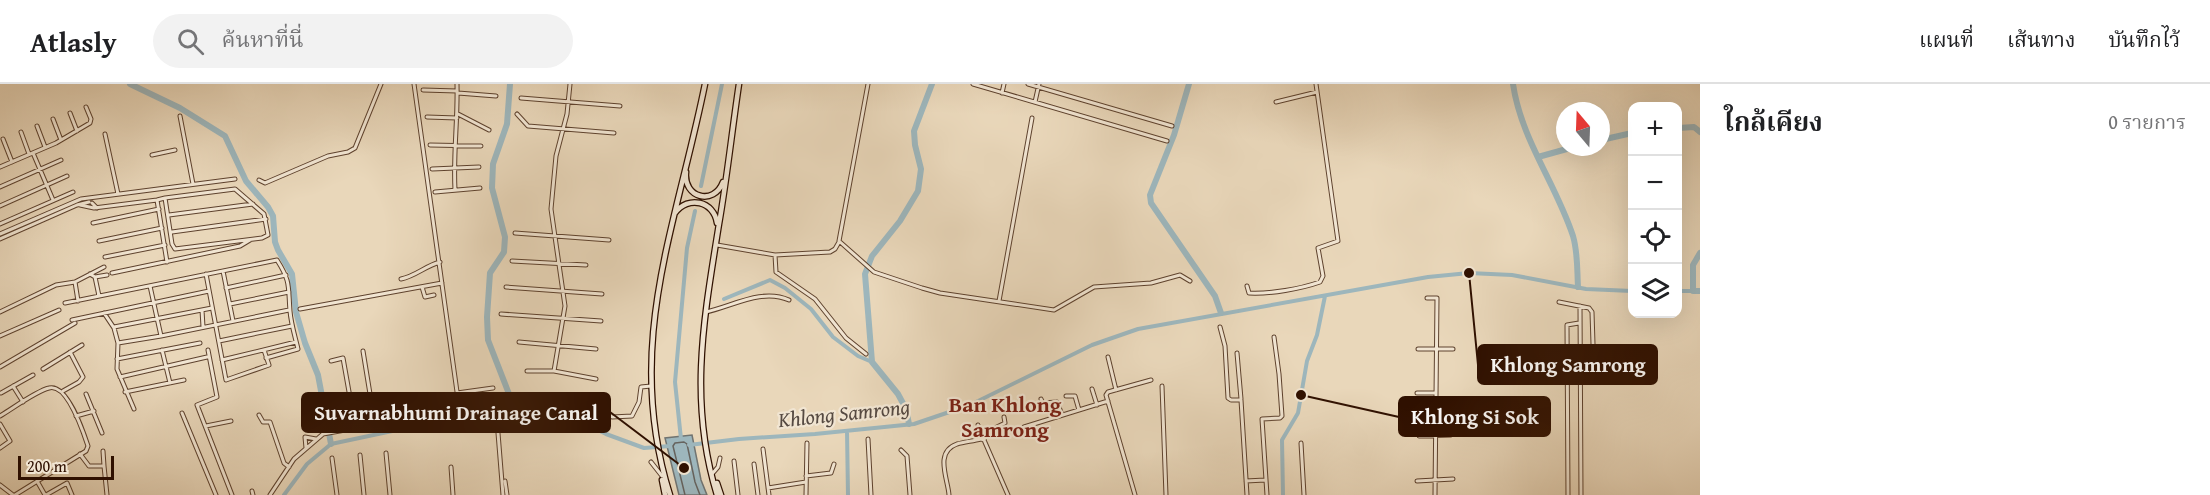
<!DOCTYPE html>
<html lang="th">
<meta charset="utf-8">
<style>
body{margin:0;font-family:"Gentium Book Plus","Noto Serif Thai",serif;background:#f2f2f2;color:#202124}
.controls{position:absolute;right:18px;top:18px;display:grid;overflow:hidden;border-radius:12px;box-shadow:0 6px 24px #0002}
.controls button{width:54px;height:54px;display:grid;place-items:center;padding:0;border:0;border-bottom:2px solid #e0e0e0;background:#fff;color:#202124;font:30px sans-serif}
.compass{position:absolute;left:1556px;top:18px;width:54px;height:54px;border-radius:50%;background:#fff;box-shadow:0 6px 24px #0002;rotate:341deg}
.scale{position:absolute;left:18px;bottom:15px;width:96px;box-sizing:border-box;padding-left:6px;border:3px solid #2f1000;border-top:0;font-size:16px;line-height:21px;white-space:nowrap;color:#2f1000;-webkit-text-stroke:4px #f1e5d2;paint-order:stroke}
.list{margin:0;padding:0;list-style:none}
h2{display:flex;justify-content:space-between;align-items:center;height:78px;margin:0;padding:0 24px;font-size:26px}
h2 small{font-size:20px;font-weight:400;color:#757577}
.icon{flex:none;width:33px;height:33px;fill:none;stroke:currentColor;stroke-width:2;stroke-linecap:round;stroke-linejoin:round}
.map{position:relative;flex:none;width:1700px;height:411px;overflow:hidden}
header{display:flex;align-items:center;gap:36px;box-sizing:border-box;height:84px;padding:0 30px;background:#fff;border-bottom:2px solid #e0e0e0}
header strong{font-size:28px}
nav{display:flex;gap:33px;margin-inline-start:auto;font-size:21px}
.search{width:420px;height:54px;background:#f2f2f2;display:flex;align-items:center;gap:15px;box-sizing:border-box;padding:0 21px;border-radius:33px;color:#757577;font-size:22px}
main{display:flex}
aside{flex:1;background:#fff}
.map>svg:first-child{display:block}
</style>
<header>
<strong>Atlasly</strong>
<div class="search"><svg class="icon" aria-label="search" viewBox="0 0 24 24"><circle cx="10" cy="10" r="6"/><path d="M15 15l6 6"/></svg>ค้นหาที่นี่</div>
<nav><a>แผนที่</a><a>เส้นทาง</a><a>บันทึกไว้</a></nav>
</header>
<main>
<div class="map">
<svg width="1700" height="411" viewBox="0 0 1700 411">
<rect width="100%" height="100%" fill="#e9d7ba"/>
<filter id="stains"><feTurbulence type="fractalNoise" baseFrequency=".00333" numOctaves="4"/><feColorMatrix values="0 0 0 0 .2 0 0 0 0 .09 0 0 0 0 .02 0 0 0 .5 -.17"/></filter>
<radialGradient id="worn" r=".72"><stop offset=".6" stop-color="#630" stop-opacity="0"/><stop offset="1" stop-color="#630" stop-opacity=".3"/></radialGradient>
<!-- water -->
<path fill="#9db6bc" stroke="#717471" stroke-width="1.5" d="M692,351L701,396L707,411H679L665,354Z"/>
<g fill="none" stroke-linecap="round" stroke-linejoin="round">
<!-- shore -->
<path stroke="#66635e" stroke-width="1.5" d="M685,411L673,362L675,359L684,358L687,360L695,398L700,411"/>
<!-- canal -->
<path stroke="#9db6bc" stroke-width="4" d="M701,102L722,0
M1678,207H1693
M724,215L770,196L785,204L811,225L833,253L858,272L872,278
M847,347L848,411
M681,355L675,298L687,164L695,127
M689,361L739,355L815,350L914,340L970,321L1092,261L1138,245L1428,193L1469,189L1512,191L1586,205L1632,207
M284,411L307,380L331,360L397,346L508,328H562L606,350L644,364L670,362
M1283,411L1282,356L1298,329L1307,277L1317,251L1325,212"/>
<!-- river -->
<path stroke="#9db6bc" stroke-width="6" d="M130,0L180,24L225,52L246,97L268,123L273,132L275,158L278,166L292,190L296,228L305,259L318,291L331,360
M510,0L507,40L493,80L492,104L505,153L504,168L490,189L487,233L488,256L516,328
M1189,0L1174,51L1150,111L1151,119L1215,212L1221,229
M1513,0C1521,55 1556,100 1573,152C1578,169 1577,186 1578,203
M1678,44L1694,43L1700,48
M1601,56L1632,49
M1538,73L1574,63
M1700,169L1693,181V207H1700
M909,340L906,325L898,310L872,278L865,190L872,172L900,137L918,107L921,85L915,61L914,47L932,0"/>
<defs>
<path id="minor" d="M868,0L839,157L874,188L922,204L940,209L1054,226L1094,203L1151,199L1180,191L1190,197
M973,0L1167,57
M1028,0L1172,42
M423,6L457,7
M458,9L496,12
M1002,9L1004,0
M521,14L620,22
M1035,18L1039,0
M1276,18L1317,8
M70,29L77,47
M458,30L489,46
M517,30L528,42L614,49
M180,32L193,100
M427,33L457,34
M53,35L61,56
M37,42L45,63
M21,48L29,70
M105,50L118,110
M3,55L12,78
M430,61L481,62
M33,69L53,116
M152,71L175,66
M0,83L56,59L90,39L91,35L86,23
M432,85L479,83
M259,96L265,99L328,72L348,68L355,64L381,0
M0,103L61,76
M455,106C453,70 458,36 457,0
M435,108L480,104
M157,116L167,178
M92,119L97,124
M80,121L94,124L157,116L165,114L235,105L264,130L268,151L262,154L175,165L172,160L165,114
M0,122L67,92
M169,131L253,120
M93,139L159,125
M0,140L73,108
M172,148L266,135
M515,149L609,156
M0,150L81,115L235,95
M0,155L77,121L89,118
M99,157L162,144
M717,161L775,171L830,168L835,165L839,158
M775,171L776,188L815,215L846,254L866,270
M105,173L165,161
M512,177L586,181
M223,187L233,237
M112,189L240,162L250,156
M90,190L95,193L107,191
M206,190L226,296L269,281L264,266
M95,193L99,212
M401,195C416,192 425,182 440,178
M75,198L78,217
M150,202L161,252L289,226
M1247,202L1249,209C1271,210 1300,205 1320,198L1323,192L1318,164L1338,157L1316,0
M422,203L425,213L434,211
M506,203L602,210
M226,204L286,191
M1427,214H1437L1435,411
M999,217L1032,34
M1559,218L1589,224L1592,228L1593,260L1591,263L1579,264
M65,219L277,176C291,198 288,202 290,227C291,240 295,252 298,265L266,274
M230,220L289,208
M1580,222L1581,411
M300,225L442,199
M202,226L203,243
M0,228L56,201L75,198L104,183
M706,228C733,222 762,204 789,216
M104,229L114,244L118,259L117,285L134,325
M501,230L601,237
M72,236L209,207
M114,243L212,224
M1220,243L1225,262L1228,314L1231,316H1241L1247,411
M0,252L59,226
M219,257L292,242
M519,258L596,265
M118,259L161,252
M1555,264L1567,263
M1418,265H1453
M162,266L170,299
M208,266L217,313L197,321L232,411
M363,267L371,316V341
M1237,269L1241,315
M1108,273L1116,306
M117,275L200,259
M222,276L296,258
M331,277L343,274L351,319L337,320L339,331
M0,283L75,239
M43,285L82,261
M527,287H554L596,295
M554,287L565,222L551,125L556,72L567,30L570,0
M120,293L207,273
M13,302L23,318
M1162,302L1166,411
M1092,305L1097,321
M63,307L79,298L83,293L70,268
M125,308L184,296
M1,309L33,291
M457,309L493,304
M1417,309H1436
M86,310L102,349
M1066,312H1075L1079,326
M1041,315L1043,319L1057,318L1062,331
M433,318L436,330
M182,329L216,411
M609,330L612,333L632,332L639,318L641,303L651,302
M259,331L263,338H270L284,379L289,383
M0,332C12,325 36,307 49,304C67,299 83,347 88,362L86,367L15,411
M76,332L94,327
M0,340L10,357L0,364
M978,341L981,355
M206,342L231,337
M1024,343L1108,317
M339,347V331L351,325
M498,349L503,411
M1419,352L1451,351
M868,355L871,411
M984,356L987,348L1005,339L1004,333
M1301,359L1304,411
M306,364L305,353L316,355
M763,365L769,411
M901,366L907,372L910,411
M103,367L104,382
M386,369L390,411
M80,370L89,382H104L107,411
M360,371L364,411
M332,374L337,411
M734,377L738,411
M651,378L662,392
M754,380L758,411
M451,383L453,411
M712,390L718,383L720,374
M806,392L831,389L834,380
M37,397L45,411
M505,397L507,411
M1246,397L1265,396
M1417,397L1453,395
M0,401L13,411
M768,404L806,398
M252,407L253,411
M46,411L67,399L72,411
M270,411L294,375L323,350L451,327L459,322L414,0
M806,411L807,359
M949,411C948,395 934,368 957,360C964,358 973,357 981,355L984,356L1008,411
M1135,411L1106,311L1108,308L1151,296
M1267,411L1262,335L1280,334L1282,332L1279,290L1274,253
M1568,411L1567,241L1579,239"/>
<path id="secondary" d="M686,88C683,114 714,122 723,98
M675,129C688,111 714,117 717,139
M662,396L665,411
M717,399L721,411
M670,411C623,262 676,144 705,0
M717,411C688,317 704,234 719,140C727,94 732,47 739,0"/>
</defs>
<!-- minor casing -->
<use href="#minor" stroke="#5e422e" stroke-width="5"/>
<!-- secondary casing -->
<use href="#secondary" stroke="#2f1000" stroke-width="7"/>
<!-- minor -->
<use href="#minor" stroke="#f1e5d2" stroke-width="3"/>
<!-- secondary -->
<use href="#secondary" stroke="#f1e5d2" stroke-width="4.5"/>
</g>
<g text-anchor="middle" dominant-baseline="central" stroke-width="4.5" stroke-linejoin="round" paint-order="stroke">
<!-- water labels -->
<g font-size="21" font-style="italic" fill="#564a42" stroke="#f1e5d2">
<text transform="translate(844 329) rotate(-6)">Khlong Samrong</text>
</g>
<!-- quarter labels -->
<g font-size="22" font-weight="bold" fill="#7a1f14" stroke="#f1e5d2">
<text x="1005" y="320">Ban Khlong<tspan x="1005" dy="25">Samrong</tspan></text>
</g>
</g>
<!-- callouts -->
<path fill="none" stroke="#2f1000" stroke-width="2" d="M1469 189L1478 281M684 384L610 328M1301 311L1399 333"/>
<g fill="#2f1000" stroke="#f1e5d2" stroke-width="2">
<circle cx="1469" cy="189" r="6"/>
<circle cx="684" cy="384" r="6"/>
<circle cx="1301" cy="311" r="6"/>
</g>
<g fill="#2f1000" stroke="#2f1000" stroke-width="2">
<rect x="1478" y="261" width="179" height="39" rx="6"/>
<rect x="302" y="309" width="308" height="39" rx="6"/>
<rect x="1399" y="313" width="151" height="39" rx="6"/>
</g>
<g font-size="21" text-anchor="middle" font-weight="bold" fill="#fff">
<text x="1568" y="288">Khlong Samrong</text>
<text x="456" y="336">Suvarnabhumi Drainage Canal</text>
<text x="1475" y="340">Khlong Si Sok</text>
</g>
<rect width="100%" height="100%" filter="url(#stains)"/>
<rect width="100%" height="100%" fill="url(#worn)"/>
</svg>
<div class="controls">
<button>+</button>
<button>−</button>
<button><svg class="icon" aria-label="locate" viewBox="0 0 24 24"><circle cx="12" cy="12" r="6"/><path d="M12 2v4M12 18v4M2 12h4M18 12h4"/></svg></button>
<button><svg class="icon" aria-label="layers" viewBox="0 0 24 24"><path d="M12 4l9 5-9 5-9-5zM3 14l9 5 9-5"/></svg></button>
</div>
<svg class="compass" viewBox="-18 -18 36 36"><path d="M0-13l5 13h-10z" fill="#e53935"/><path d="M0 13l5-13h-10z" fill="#757577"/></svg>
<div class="scale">200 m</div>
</div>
<aside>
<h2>ใกล้เคียง<small>0 รายการ</small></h2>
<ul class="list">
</ul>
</aside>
</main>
